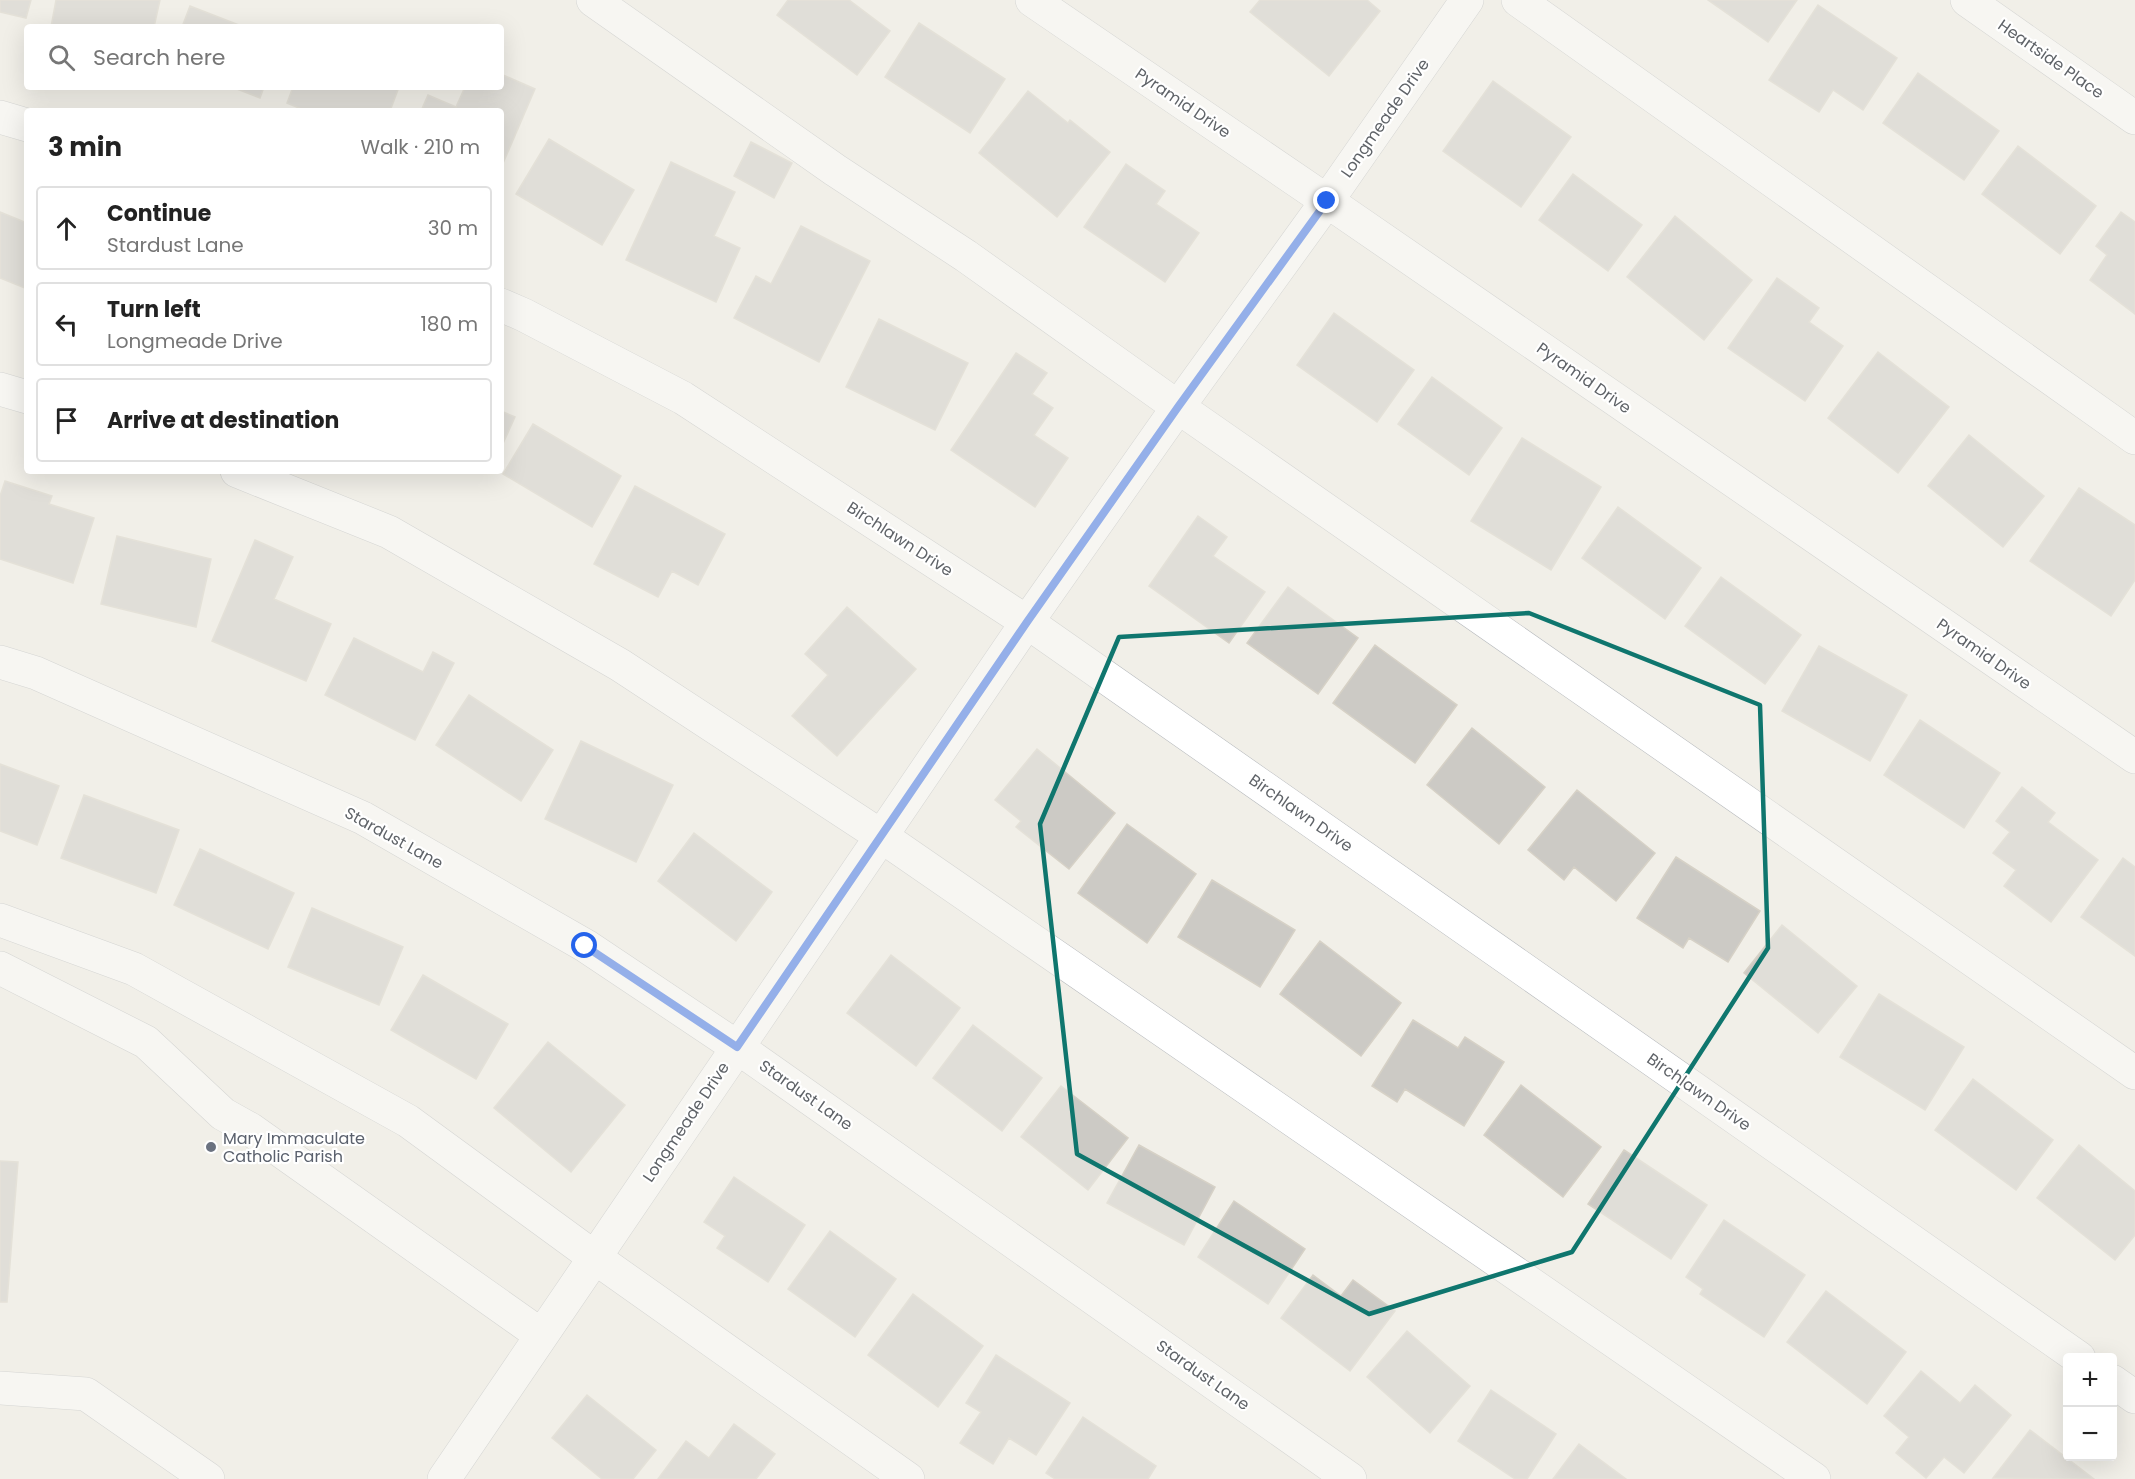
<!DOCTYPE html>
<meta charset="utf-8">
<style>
body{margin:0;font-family:Poppins,sans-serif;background:#f6f6f6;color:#222}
.controls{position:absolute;right:18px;bottom:18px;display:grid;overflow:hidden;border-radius:6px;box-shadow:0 6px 24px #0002}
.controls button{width:54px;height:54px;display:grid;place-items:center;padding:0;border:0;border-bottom:2px solid #e0e0e0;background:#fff;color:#222;font:30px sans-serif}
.stop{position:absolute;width:18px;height:18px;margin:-14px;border:4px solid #2563eb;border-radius:50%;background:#fff}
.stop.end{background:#2563eb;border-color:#fff;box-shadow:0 2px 6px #0008}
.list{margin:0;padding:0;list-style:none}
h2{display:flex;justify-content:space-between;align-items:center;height:78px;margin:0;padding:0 24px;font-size:26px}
h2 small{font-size:20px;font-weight:400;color:#767676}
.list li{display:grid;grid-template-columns:39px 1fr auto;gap:18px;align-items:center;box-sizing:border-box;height:84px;margin:0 12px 12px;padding:0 12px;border:2px solid #e0e0e0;border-radius:6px}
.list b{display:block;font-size:22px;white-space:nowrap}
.list p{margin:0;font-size:20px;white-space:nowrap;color:#767676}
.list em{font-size:20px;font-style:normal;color:#767676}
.icon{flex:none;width:33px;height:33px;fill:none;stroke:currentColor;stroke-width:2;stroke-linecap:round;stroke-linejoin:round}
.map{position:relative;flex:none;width:2135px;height:1479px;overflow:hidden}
.search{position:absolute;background:#fff;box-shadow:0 6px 24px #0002;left:24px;top:24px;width:480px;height:66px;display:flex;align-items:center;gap:15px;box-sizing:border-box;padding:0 21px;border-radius:6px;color:#767676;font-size:22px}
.panel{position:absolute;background:#fff;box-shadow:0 6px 24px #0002;left:24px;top:108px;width:480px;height:366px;border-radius:6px}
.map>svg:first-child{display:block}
</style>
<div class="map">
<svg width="2135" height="1479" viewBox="0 0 2135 1479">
<rect width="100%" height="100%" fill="#f1efe8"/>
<!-- building -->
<path fill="#cccac5" stroke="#d6d1c6" stroke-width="1.5" d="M0,0H31L26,18L0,12Z
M56,0H160L154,27H51Z
M788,0H849L890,31L857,75L777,15Z
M1260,0H1367L1380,11L1329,76L1250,12Z
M1708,0H1797L1768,42Z
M1818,5L1897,58L1863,110L1833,90L1819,112L1769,80Z
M190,6L244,27H182Z
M919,23L1005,79L970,133L885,77Z
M1918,73L1999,131L1964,180L1883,123Z
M501,74L535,89L501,168V111H421L428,95L456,107L465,87H501Z
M1493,81L1571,137L1521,207L1443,151Z
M232,87H264L260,98Z
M293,87H399L390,111H306L287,103Z
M1028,91L1068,123L1070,120L1110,152L1057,217L979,153Z
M549,139L634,190L602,245L516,194Z
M751,142L792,163L774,198L734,176Z
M2018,146L2096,206L2060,254L1982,194Z
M671,162L735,192L714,236L740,248L716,302L626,260Z
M1126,164L1165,191L1156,204L1199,233L1165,282L1084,227Z
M1573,174L1642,225L1608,271L1539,220Z
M0,212L27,223V289L0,278Z
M2121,212L2135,222V314L2090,280L2107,255L2096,246Z
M1675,216L1752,280L1704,340L1627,277Z
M801,226L870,261L819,362L734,318L756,276L771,284Z
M1777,278L1819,308L1809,322L1843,346L1805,401L1728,348Z
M1334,313L1414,370L1377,422L1297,365Z
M879,319L968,363L935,430L846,387Z
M1878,352L1949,407L1898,473L1828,418Z
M1016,353L1047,373L1032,394L1053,408L1034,435L1068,458L1035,507L951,450Z
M1432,377L1502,428L1469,475L1398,424Z
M501,411L515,417L501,448Z
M533,424L621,476L592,527L503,474Z
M1969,435L2044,496L2003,547L1928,486Z
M1522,438L1601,487L1551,570L1471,521Z
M5,481L52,496L49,504L94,518L73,583L0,559V496Z
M635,486L725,534L698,585L672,571L658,597L594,564Z
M2079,488L2135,525V580L2111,616L2030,561Z
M1618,507L1701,568L1665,619L1582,558Z
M1198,516L1227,537L1213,556L1265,592L1229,643L1149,586Z
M117,536L211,559L196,627L101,604Z
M255,540L293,557L274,599L331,624L306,681L212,641Z
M1721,577L1801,635L1765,684L1685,626Z
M1288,587L1358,638L1318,694L1247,643Z
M847,607L916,669L837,756L792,716L828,675L805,654Z
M354,638L423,672L433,652L454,663L415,740L325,695Z
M1375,645L1457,705L1415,763L1333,703Z
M1819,646L1907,695L1870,761L1782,711Z
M469,695L553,750L521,801L436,745Z
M1920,720L2000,773L1964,828L1884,775Z
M1472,728L1545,787L1499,844L1427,785Z
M581,741L673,785L636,862L545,819Z
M1037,749L1115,813L1069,869L1016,827L1021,821L995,800Z
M0,764L59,786L37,845L0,831Z
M2022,787L2055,813L2048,822L2098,860L2051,922L2004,886L2016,870L1993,853L2010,832L1996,821Z
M1577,790L1655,853L1616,901L1574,867L1564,880L1528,850Z
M84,795L179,830L156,893L61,858Z
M1127,824L1196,874L1147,943L1078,893Z
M694,833L772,892L736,941L658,881Z
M200,849L294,893L268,949L174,905Z
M1676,857L1760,911L1728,962L1689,938L1683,948L1637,918Z
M2123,858L2135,867V956L2081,917Z
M1212,880L1295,930L1260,987L1178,937Z
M312,908L403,947L379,1005L288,967Z
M1782,925L1857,986L1818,1033L1744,973Z
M1320,941L1401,1003L1361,1056L1280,994Z
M891,955L960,1008L916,1066L847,1013Z
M423,975L508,1024L476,1079L391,1030Z
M1879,994L1964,1047L1925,1110L1840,1057Z
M1413,1020L1458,1048L1465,1037L1504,1062L1464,1126L1405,1089L1397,1102L1372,1086Z
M973,1025L1042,1078L1002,1131L933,1078Z
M548,1042L625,1105L571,1172L494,1108Z
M1973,1079L2053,1140L2016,1190L1935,1130Z
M1521,1085L1601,1147L1563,1197L1484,1135Z
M1061,1086L1128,1138L1088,1190L1021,1137Z
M1139,1145L1215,1187L1184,1245L1107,1203Z
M2079,1145L2135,1191V1235L2115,1260L2037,1198Z
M1624,1150L1707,1205L1671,1259L1588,1204Z
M0,1161L18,1162L7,1302H0Z
M734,1177L805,1225L768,1282L717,1248L725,1236L704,1222Z
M1234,1201L1305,1249L1268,1304L1198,1257Z
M1724,1220L1805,1275L1764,1337L1700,1294L1703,1289L1686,1277Z
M830,1231L896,1279L855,1337L788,1289Z
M1313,1275L1341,1296L1353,1280L1395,1311L1350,1371L1281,1318Z
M1826,1291L1906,1352L1867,1404L1787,1342Z
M913,1294L983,1346L938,1407L868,1355Z
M1407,1331L1470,1386L1430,1433L1367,1377Z
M996,1355L1070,1403L1036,1455L1009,1438L993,1464L960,1443L981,1412L966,1403Z
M1921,1371L1960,1403L1975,1385L2011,1415L1964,1473L1944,1457L1926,1478L1896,1453L1909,1437L1884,1416Z
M1491,1390L1556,1434L1527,1479H1515L1458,1441Z
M587,1395L656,1450L633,1479H602L552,1438Z
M1083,1417L1156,1466L1148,1479H1055L1046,1473Z
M734,1424L775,1454L756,1479H658L686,1441L709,1458Z
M2030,1430L2094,1479L1993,1478Z
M1579,1444L1626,1479H1553Z"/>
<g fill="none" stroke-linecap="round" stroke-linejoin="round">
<defs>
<path id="minor" d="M593,0L835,170L966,256L1178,407L2135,1073
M1032,0L1327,201L2135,757
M1518,0L2135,438
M1967,0L2135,118
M0,117L27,125
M501,305L524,315L683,398L1027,622L2079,1358
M0,389L27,397
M237,471L389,532L620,665L881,836L1814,1479
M0,662L36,673L363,818L586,946L737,1047L1350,1479
M0,920L134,969L408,1121L594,1257L908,1479
M0,968L146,1042L223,1114L250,1129L541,1335
M2112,1381L2135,1397
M0,1388L86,1394L208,1479
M444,1479L1027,622L1178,407L1327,201L1467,0"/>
</defs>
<!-- minor casing -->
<use href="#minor" stroke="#b5b8bc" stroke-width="34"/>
<!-- minor -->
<use href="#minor" stroke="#fff" stroke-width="33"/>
</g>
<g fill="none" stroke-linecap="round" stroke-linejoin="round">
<!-- route -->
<path stroke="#2563eb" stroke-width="8" d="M585,946L737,1047L1027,622L1178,407L1327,201"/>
</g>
<!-- marked area -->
<path d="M0 0H2135V1479H0ZM1529,613L1760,705L1768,948L1572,1252L1369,1314L1077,1154L1040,824L1119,637Z" fill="#f1efe8" fill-opacity=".55" fill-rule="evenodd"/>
<path fill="none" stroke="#0f766e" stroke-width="4.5" stroke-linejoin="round" d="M1529,613L1760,705L1768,948L1572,1252L1369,1314L1077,1154L1040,824L1119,637Z"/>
<!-- markers -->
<circle fill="#6b7280" stroke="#fff" stroke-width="2" cx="211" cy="1147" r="6"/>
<g text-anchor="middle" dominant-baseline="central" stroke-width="4.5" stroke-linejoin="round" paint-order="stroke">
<!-- street labels -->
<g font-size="16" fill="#5f6368" stroke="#fff">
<text transform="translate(2051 59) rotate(35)">Heartside Place</text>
<text transform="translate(1183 103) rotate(34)">Pyramid Drive</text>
<text transform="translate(1385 118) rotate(-55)">Longmeade Drive</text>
<text transform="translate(1584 378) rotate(35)">Pyramid Drive</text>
<text transform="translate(900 539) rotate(33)">Birchlawn Drive</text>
<text transform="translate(1984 654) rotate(35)">Pyramid Drive</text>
<text transform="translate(1301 813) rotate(35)">Birchlawn Drive</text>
<text transform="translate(394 838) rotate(29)">Stardust Lane</text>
<text transform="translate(1699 1092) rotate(35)">Birchlawn Drive</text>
<text transform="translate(806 1095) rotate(35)">Stardust Lane</text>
<text transform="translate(686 1122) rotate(-56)">Longmeade Drive</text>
<text transform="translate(1203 1375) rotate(35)">Stardust Lane</text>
</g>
<!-- worship labels -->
<g font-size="16" fill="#5b616d" stroke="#fff" text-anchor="start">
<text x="223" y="1138">Mary Immaculate<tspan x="223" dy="18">Catholic Parish</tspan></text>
</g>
</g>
</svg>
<div class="controls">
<button>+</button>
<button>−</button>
</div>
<div class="stop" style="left:585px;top:946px"></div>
<div class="stop end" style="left:1327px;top:201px"></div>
<div class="search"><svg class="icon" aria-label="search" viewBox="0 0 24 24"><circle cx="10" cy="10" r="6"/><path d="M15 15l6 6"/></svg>Search here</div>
<section class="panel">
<h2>3 min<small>Walk · 210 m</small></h2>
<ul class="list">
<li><svg class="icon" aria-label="ahead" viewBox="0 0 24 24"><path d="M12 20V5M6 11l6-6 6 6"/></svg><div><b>Continue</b><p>Stardust Lane</p></div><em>30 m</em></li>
<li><svg class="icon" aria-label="left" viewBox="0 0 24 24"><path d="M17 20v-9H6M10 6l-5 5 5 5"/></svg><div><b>Turn left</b><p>Longmeade Drive</p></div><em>180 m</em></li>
<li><svg class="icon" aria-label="arrive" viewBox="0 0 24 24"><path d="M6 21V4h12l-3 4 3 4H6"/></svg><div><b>Arrive at destination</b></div></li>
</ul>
</section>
</div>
